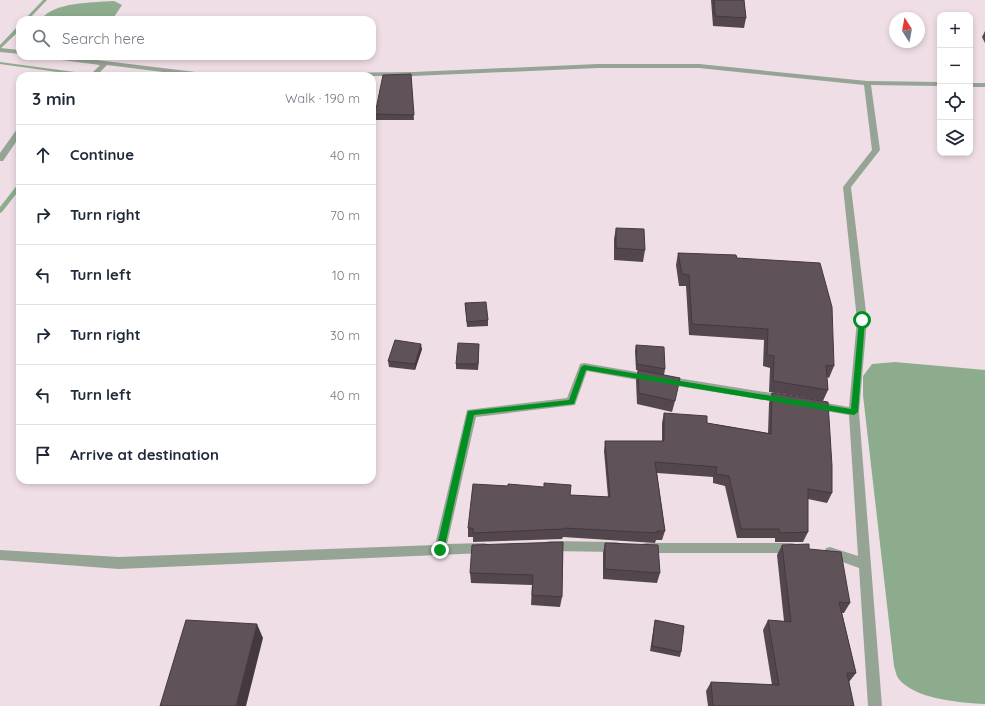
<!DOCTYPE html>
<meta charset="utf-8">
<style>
body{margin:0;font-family:Quicksand,sans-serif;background:#f2f2f3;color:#1f2937}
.controls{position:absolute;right:12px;top:12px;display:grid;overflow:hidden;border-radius:8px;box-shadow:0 2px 6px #0003}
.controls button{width:36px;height:36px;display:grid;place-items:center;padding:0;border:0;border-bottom:1px solid #e0e1e3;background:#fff;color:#1f2937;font:20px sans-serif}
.compass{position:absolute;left:889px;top:12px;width:36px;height:36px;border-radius:50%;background:#fff;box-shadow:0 2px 6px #0003;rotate:349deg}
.stop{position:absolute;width:12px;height:12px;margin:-9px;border:3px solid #008f21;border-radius:50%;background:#fff}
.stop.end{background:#008f21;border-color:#fff;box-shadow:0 1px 4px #0008}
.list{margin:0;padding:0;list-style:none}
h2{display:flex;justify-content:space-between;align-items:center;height:52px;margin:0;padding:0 16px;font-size:17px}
h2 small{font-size:13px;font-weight:400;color:#747a83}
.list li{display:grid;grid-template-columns:26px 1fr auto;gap:12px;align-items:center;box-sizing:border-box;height:60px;padding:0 16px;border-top:1px solid #e0e1e3}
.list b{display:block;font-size:15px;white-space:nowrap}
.list em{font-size:13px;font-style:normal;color:#747a83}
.icon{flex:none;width:22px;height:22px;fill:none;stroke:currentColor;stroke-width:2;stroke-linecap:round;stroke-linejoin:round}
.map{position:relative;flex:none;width:985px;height:706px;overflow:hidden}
.search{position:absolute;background:#fff;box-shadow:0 2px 6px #0003;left:16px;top:16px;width:360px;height:44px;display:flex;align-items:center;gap:10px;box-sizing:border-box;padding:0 14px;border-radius:12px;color:#747a83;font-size:15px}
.panel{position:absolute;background:#fff;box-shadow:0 2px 6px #0003;left:16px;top:72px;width:360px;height:412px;border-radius:12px}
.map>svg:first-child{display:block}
</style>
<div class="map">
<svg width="985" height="706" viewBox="0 0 985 706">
<rect width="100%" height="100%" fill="#efdee6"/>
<!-- water -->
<path fill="#8dac8d" d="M114,1L122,5L112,20H40C56,1 91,3 114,1Z
M895,362L985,370V704C961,703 913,699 898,678C896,675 895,669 894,666L863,395V376L872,364Z"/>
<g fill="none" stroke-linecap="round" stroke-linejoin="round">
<!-- stream -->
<path fill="#8dac8d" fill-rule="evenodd" d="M43,0H47L28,20H24Z
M18,26H20V30L0,49V45Z
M0,62L97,75L99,76H86L0,64Z
M20,183V189L2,212L0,213V207L18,184Z"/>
<!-- minor -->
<path fill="#96a496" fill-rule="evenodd" d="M0,48L20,50V54L0,52Z
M43,56H63L212,74L215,76H195L107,65L96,76H89L100,65L46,58Z
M598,64H699L867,81L940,82V86L871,85L880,150L851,187L867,320L859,412L882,706H868L859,568L826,556L824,552L826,548L830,547L858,556L849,415L815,409L811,408L810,405L811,402L815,401L849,407L857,320L843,187L872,150L864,85L699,68H598L413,76H221L224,74L413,72Z
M970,83H985V87H970Z
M17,129H20V136L3,161H0V153Z
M584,363L649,374L653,375L654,378L653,381L649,382L587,371L575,405L476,417L447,544L484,543L488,544L490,548L488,552L484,553L119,569L0,560V550L119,557L435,545L467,410L567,398L579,367L580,364Z
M665,376L783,395L787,396L788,399L787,402L783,403L665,384L661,383L660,380L661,377Z
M550,541L616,542L620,543L622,547L620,551L616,552L550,551L546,550L544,546L546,542Z
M646,543H792L796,544L798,548L796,552L792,553H646L642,552L640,548L642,544Z"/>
</g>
<!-- wall -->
<path fill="#53474d" d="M711,0H744L746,18L744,28L713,26Z
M985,31V43L982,37Z
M411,74L414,120H376L375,114Z
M616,228L645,250L643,262L614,260V239Z
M678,253L737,258L834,366L829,378L827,377L828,390L823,401L769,392L770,368L763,366L764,340L689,335L686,286H679L676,265Z
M465,303L488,320V326L467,327Z
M479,344L478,370L456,369V364Z
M636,345L665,369L664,375L675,401L672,412L637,404L636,381L638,370H636L635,351Z
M422,349L415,370L389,367L388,361Z
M772,393L832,493L827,503L808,499V532L803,542H775V538H737L725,486L713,483V477L657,473L665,531L662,540H656L655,543L563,537L562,539L473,542V537H468V528L508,486L570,495L608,497L604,451L605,441H662V423L664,413L707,423L768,433L769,403Z
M563,542L562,597L560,607L531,605L532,585L471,583L470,573Z
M605,543L660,573L657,583L603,579V553Z
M782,545L809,549L850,603L844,613H842L856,673L849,682L854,706H708L706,691L711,682L772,685L763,630L768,620L784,621L777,555Z
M655,620L681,652L680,657L650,651L654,625Z"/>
<!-- shaded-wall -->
<path fill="#43393e" d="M421,344L422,349L415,370V364Z
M479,344V350L478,370V364Z
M257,624L263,638L246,706H236Z"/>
<!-- building -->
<path fill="#605259" stroke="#43393e" d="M714,0H744L746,18L715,16Z
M411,74L414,115L375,114L383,75Z
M616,228L644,229L645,250L616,248Z
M678,253L736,255L737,258L820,263L832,307L834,366L826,365L828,390L773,381L774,356L767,355L768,329L692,324L689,275L682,274Z
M486,302L488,320L467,322L465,303Z
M395,340L421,344L415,364L388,361Z
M458,343L479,344L478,364H456Z
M636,345L664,347L665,369L637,364Z
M638,370L680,378L675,401L639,393Z
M772,393L828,402L832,466V493L808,489V532L780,533L779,529H741L729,476L716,474L717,467L655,462L665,531H657V533L564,528V529L473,533V528H468L473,484L508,486V484L544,487V483L571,485L570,495L610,497L605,441H664V413L707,416V423L771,434Z
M563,542L562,597L532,595L533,575L470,573L472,545Z
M605,543L658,545L660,573L605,569Z
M809,544V549L841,552L850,603L839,602L856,673H847L854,706H713L711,682L779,685L768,620L791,622L782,545Z
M186,620L257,624L236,706H160Z
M655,620L684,626L681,652L652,646Z"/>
<!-- route -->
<path fill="#008f21" d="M862,317L865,320L858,412L854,415L586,370L574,404L474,415L444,550L440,554L437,553L436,550L468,411L569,400L581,367L584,365L851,409L859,320Z"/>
</svg>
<div class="controls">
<button>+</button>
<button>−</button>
<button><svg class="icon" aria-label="locate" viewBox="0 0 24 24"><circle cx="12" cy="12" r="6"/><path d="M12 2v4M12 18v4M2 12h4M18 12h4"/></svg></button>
<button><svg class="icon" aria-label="layers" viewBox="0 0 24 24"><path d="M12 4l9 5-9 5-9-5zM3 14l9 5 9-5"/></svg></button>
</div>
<svg class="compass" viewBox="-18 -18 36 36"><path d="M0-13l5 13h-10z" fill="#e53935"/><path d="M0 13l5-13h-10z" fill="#747a83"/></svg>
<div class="stop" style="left:862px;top:320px"></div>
<div class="stop end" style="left:440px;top:550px"></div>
<div class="search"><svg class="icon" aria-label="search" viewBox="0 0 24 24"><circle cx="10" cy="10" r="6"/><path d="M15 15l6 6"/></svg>Search here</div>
<section class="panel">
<h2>3 min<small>Walk · 190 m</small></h2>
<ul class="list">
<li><svg class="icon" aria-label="ahead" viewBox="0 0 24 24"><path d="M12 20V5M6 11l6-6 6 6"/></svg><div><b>Continue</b></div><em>40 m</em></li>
<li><svg class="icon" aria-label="right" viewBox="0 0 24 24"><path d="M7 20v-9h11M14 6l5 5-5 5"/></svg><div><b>Turn right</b></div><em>70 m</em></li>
<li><svg class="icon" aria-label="left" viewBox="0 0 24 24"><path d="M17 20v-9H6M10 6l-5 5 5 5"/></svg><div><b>Turn left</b></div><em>10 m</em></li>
<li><svg class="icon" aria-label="right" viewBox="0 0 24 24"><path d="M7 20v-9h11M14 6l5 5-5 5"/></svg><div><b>Turn right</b></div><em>30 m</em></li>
<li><svg class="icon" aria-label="left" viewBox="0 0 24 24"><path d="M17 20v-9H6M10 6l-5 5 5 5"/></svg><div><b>Turn left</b></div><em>40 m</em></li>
<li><svg class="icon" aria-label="arrive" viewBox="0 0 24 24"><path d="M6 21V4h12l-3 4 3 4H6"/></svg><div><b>Arrive at destination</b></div></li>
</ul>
</section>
</div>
